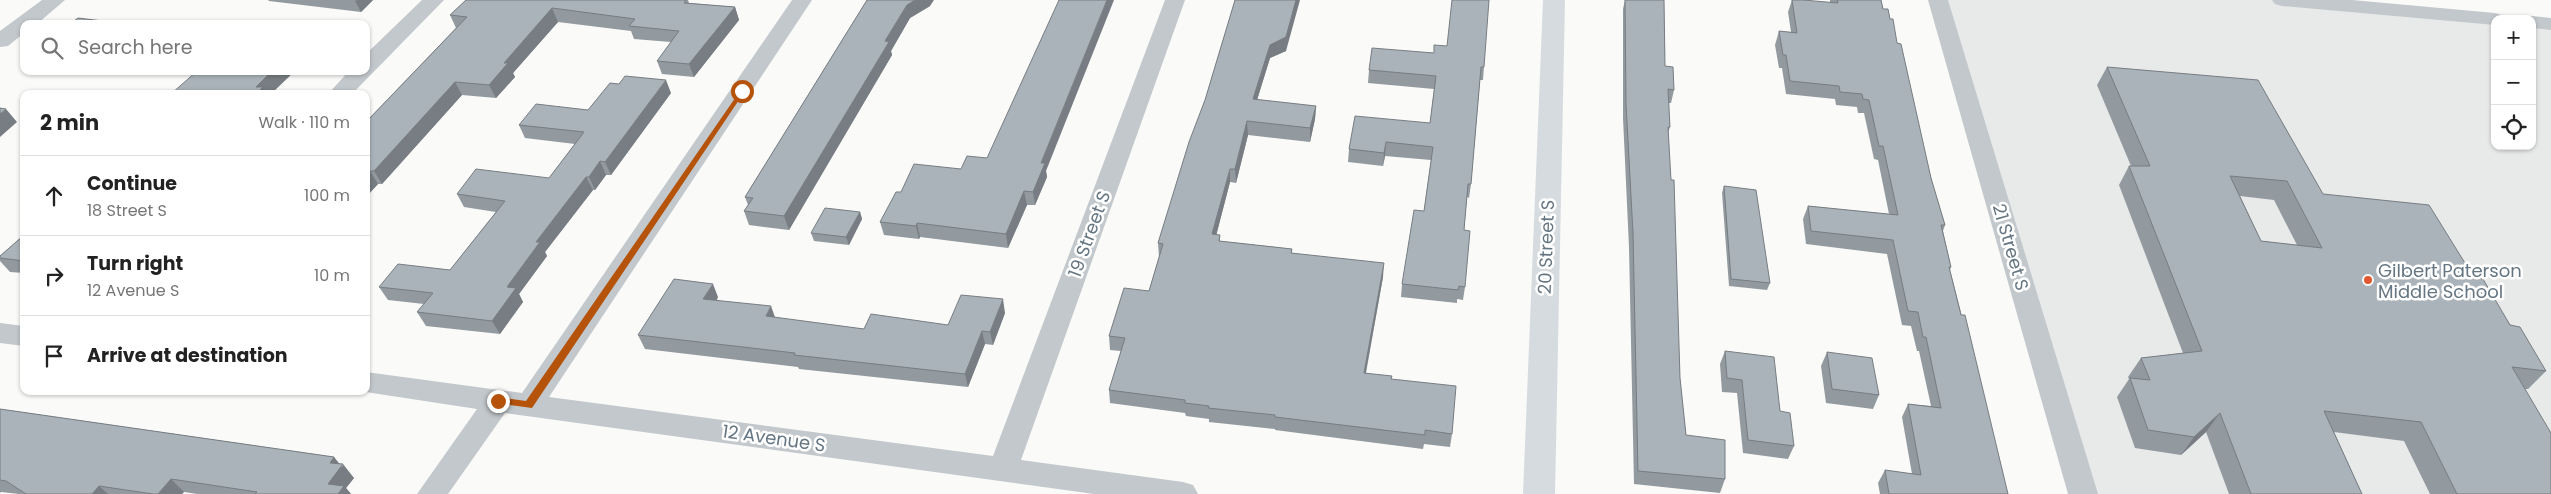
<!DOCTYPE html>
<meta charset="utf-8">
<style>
body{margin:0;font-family:Poppins,sans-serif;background:#f2f2f2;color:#222}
.controls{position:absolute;right:15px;top:15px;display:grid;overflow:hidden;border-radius:10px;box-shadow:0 1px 4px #0004}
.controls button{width:45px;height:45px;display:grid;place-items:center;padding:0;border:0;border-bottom:1px solid #e0e0e0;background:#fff;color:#222;font:25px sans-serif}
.stop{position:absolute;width:15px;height:15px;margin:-11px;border:4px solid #b45309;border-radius:50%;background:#fff}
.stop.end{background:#b45309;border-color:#fff;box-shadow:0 1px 5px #0008}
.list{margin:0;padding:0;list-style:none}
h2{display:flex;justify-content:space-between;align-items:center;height:65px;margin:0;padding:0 20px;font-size:21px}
h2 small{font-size:16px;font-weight:400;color:#767676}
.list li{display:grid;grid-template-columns:32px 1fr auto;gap:15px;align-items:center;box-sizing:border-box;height:80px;padding:0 20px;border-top:1px solid #e0e0e0}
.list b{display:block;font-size:19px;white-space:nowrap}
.list p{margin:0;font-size:16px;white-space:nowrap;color:#767676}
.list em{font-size:16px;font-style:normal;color:#767676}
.icon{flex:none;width:28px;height:28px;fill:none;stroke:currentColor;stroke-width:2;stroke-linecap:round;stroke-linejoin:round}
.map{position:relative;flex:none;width:2551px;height:494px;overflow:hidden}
.search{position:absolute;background:#fff;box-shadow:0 1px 4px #0004;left:20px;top:20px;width:350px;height:55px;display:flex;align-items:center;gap:12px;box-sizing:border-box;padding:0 18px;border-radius:10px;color:#767676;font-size:19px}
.panel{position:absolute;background:#fff;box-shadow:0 1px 4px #0004;left:20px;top:90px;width:350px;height:305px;border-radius:10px}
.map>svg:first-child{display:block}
</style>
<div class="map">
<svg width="2551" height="494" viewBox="0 0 2551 494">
<rect width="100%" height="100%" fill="#fafaf8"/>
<!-- built -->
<path fill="#e8e9e9" d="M1938,0H2282L2495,19V146H2532V22L2551,24V494H2083Z"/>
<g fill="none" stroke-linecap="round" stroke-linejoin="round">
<!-- street -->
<path fill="#c3c8cc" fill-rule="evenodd" d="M42,0H65L37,24H24V33L8,46L0,47V31Z
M422,0H444L352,94H328L349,71H366V54Z
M792,0H812L549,397L993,456L1165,0H1185L1021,460L1183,482L1193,485L1198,494H1094L505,413L448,494H417L477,409L359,391H366V372L522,393Z
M1928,0H1948L2098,494H2068Z
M2272,0H2352L2495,13L2502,15L2505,19H2495V25L2282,6L2275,4Z
M2532,16L2551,18V30L2532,28V19H2524Z
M0,323L24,326V346L0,343Z"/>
<!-- secondary -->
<path fill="#d6dbdf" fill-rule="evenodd" d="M1543,0H1565L1555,494H1523Z"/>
</g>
<!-- wall -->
<path fill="#929a9f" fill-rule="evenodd" d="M268,0H373L361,12L269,1Z
M466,0H688L689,3L735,7L739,20L694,77L662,74L657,61L671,42L634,39L631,31L558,22L513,73L515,77L496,98L462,95L382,184H378L366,197V122L456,28L450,15Z
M867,0L930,6L910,18L891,51L892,55L789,230L749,225L744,211L748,205L745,197Z
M1235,0L1286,51L1270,58L1257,100L1316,106L1315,119L1310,142L1248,135L1236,183L1230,182L1216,235H1220V241L1292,249V253L1383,277L1366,373L1391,379L1452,434L1450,447L1424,444L1423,449L1275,430V429L1209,422V419L1186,416L1185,413L1110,403L1109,390L1121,351L1110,350L1109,336L1149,291L1159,257L1158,243L1205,100Z
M1625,0H1664L1665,66L1674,90L1671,103H1668L1670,127L1668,133L1680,378L1686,435L1725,479L1720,493L1634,484L1629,247L1623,118V9Z
M1792,0H1803L1830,3V0H1881L1883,9L1890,19L1931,178L1945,225L1943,231L1951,267L1950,270L2008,494H1880L1878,483L1885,470L1912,474L1902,417L1908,404L1931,406L1919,351H1917L1911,326L1902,325L1887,254L1806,244L1803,219L1808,206L1889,214L1878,160L1874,159L1864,113H1858L1857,107L1836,105L1835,99L1786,94L1782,68H1779L1775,45L1779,31L1791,32L1788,12Z
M1447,46L1484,67L1483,80H1480L1471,184L1469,198L1467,197L1464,230L1465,287L1463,300L1457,299V303L1401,297L1402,284L1424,211L1431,160L1385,156L1383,166L1348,162L1349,149L1430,123L1434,89L1368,83L1369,70L1434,53Z
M2107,67L2323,194L2473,276L2546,371L2528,389H2525L2551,494H2430L2404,441L2334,432L2362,494H2229L2206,432L2181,455L2135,448L2117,397L2129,379L2128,377L2141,358L2183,353L2119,185L2129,166H2131L2097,85ZM2240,196L2274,200L2297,245L2261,241Z
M671,93L611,175H606L595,190H593L545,252L547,256L519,294L523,302L500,334L426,326L417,312L424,304L388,300L379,287L450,270L496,212L464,207L457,194L549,178L575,144L525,138L519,125Z
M987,158L1046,171L1047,177L1035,205H1027L1008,248L920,237L919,239L884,235L880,222L901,192L961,169Z
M1724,186L1770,283L1767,290L1729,286L1722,193Z
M860,212L862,219L849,245L814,241L811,233Z
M24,235V273L10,272L0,261V256Z
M718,297L717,300L775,318L864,329L948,325L1005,313L993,345L985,344L968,387L799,369L798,367L645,349L638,335Z
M1725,351L1780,411L1794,446L1788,459L1743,453L1737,393L1722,392L1720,364Z
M1827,352L1879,395L1873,409L1826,403L1821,366Z
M0,409L334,457L339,464L354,478L346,488L351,494H197L184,492L182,494H19L1,492L0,493Z"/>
<!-- shaded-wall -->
<path fill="#777d82" d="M357,0H373L361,12L355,1Z
M915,0H934L930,6L910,18L891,51L892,55L789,230L784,216L885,41L907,5Z
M1107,0H1114L1046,171L1047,177L1035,205L1033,192L1041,163Z
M1296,0H1300L1286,51L1270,58L1253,113V99L1270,45Z
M735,7L739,20L694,77L689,64Z
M552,8L558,22L513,73L515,77L496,98L489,85L504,63Z
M272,71H295L271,94H256V87Z
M666,80L671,93L611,175L605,162Z
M455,82L462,95L382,184L374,171Z
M1316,106L1315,119L1310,142V128Z
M6,109L17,122L0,137V114Z
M1247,121L1248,135L1236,183L1235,169Z
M1386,142L1385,156L1383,166L1384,153Z
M600,161L606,175L595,190L589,177Z
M1230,169V182L1213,248L1212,234Z
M370,171L378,184L366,197V175Z
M586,177L593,190L545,252L547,256L519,294L523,302L500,334L492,321L507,287L536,242Z
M1024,191L1027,205L1008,248L1006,234Z
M860,212L862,219L849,245L846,237Z
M917,223L920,237L919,239L916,226Z
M1384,263L1383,277L1363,387L1364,373Z
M713,284L718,297L709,312L703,299Z
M1003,299L1005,313L993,345L990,332Z
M771,306L776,320L766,316Z
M982,331L985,344L968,387L965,374Z
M2220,413L2206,432L2181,455L2194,437Z
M334,457L342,467L343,464L354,478L346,488L351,494H336L328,484L330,463Z
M171,479L184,492L182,494H158Z
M99,486L108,494H92Z"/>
<!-- building -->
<path fill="#aab3b9" stroke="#777d82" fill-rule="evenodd" d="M466,0H686L684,3L735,7L689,64L657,61L679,31L629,26L635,19L552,8L504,63H508L489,85L455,82L374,171H370L366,175V122L467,17L450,15Z
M867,0H915L907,5L885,41L889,42L784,216L744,211L753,198L745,197Z
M1059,0H1107L1041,163H1045L1033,192L1024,191L1006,234L917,223L916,226L880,222L896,192H901L914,164L961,169L967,156L987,158Z
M1235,0H1296L1286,37L1270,45L1253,99L1316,106L1310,128L1247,121L1235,169H1230L1212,234L1220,235L1219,241L1292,249L1291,253L1384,263L1364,373L1392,376L1391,379L1456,386L1452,434L1425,430V435L1275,417V415L1208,408L1209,406L1185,403V400L1109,390L1125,338L1109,336L1124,288L1149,291L1163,244L1158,243L1189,142L1205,100Z
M1452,0H1489L1484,67H1481L1471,184H1468L1464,230L1470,231L1465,287L1459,286L1458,290L1402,284L1414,210L1424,211L1433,147L1386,142L1384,153L1349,149L1355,116L1430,123L1436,76L1369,70L1372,48L1434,53V45L1447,46Z
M1625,0H1664L1665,66L1673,67L1674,90L1668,89L1670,127H1668L1671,180H1674L1680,378L1686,435L1725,440V479L1638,471L1633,233L1626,104Z
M1792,0H1803L1838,3L1837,0H1881L1883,9H1888L1890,19H1893L1897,43L1901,44L1931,178L1945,225H1941L1951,267H1949L1961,315H1965L2008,494H1889L1885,470L1921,475L1908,404L1941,408L1926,337H1923L1918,312L1908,311L1893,240L1811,231L1808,206L1898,215L1883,146H1879L1869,100L1863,99L1862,94L1840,92L1839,86L1790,81L1786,55H1783L1779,31L1797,33Z
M78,18L111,22L108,24H70Z
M2107,67L2258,80L2323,194L2429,205L2473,276L2483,279L2510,325L2520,327L2546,371L2512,367L2551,433V494H2457L2421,422L2324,411L2362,494H2251L2220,413L2194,437L2148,430L2130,378L2150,380L2141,358L2202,351L2129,166H2150ZM2230,176L2287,181L2322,248L2261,241Z
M197,71H272L256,87H263L256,94H171Z
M625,76L666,80L605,162L600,161L589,177H586L536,242H540L507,287L516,288L492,321L417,312L433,293L379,287L398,264L450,270L505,201L457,194L476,169L549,178L584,132L519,125L536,104L588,110L610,83L619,84Z
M0,108L6,109L0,114Z
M1724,186L1756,190L1770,283L1731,279Z
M825,208L860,212L846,237L811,233Z
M24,235V261L0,258V256Z
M674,279L713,284L703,299L771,306L766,316L864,329L871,314L948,325L961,295L1003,299L990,332L982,331L965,374L794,355L795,353L638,335Z
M1725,351L1774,357L1780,411L1790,413L1794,446L1748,440L1742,380L1727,378Z
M1827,352L1872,358L1879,395L1832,389Z
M0,409L334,457L330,463L343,464L328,484L344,486L338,494H255L257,492L171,479L158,494H153L99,486L92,494H26L6,481L0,480Z"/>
<!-- route -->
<path fill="#b45309" d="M742,88L745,91L532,408L495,403V398L498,397L526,401Z"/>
<!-- markers -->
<circle fill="#e4572e" stroke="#fff" stroke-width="2" cx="2368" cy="280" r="5"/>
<g text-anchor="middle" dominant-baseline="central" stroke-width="5" stroke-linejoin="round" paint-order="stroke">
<!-- street labels -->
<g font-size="18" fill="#657683" stroke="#fff">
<text transform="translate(1089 234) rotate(-70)">19 Street S</text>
<text transform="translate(1546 247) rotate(-88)">20 Street S</text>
<text transform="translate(2011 247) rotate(74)">21 Street S</text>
<text transform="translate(774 438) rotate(8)">12 Avenue S</text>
</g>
<!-- poi labels -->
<g font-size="18" fill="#657683" stroke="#fff" text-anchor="start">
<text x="2378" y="270">Gilbert Paterson<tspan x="2378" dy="21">Middle School</tspan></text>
</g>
</g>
</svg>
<div class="controls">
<button>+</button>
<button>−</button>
<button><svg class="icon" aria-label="locate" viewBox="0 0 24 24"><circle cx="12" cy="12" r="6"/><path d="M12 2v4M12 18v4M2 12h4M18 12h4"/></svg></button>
</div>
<div class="stop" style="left:742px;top:91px"></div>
<div class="stop end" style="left:498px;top:401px"></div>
<div class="search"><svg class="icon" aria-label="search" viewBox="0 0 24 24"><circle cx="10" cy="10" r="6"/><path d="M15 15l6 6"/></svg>Search here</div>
<section class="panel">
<h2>2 min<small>Walk · 110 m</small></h2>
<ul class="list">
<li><svg class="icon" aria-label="ahead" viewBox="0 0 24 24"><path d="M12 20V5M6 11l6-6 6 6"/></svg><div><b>Continue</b><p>18 Street S</p></div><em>100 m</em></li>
<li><svg class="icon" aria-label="right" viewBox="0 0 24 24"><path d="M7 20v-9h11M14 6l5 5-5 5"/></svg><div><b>Turn right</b><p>12 Avenue S</p></div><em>10 m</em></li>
<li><svg class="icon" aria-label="arrive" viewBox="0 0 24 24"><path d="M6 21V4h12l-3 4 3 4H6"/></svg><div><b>Arrive at destination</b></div></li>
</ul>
</section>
</div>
